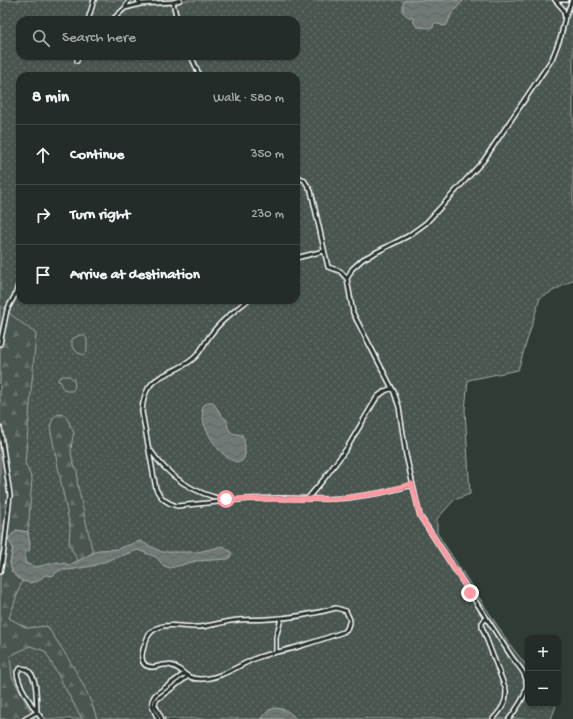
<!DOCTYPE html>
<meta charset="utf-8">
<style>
body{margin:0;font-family:"Gochi Hand",sans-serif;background:#2f3834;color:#f1f3f6}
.controls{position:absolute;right:12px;bottom:12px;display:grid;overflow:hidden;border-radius:8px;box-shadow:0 1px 3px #0004}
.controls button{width:36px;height:36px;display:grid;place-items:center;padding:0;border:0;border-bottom:1px solid #404845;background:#232c28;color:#f1f3f6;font:20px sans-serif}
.stop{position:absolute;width:12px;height:12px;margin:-9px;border:3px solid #ff9aa2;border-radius:50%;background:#fff}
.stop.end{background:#ff9aa2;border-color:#fff;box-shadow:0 1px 4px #0008}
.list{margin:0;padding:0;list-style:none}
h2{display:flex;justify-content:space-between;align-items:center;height:52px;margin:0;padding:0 16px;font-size:17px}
h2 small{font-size:13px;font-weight:400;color:#a3a7a8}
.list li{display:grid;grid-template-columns:26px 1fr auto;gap:12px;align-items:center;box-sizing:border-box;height:60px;padding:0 16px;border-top:1px solid #404845}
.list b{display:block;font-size:15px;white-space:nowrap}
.list em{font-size:13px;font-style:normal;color:#a3a7a8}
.icon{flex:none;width:22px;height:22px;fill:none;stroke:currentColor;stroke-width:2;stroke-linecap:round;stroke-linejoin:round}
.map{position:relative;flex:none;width:573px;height:719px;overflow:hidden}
.search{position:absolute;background:#232c28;box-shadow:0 1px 3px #0004;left:16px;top:16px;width:284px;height:44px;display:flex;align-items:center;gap:10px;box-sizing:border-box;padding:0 14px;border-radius:12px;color:#a3a7a8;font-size:15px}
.panel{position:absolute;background:#232c28;box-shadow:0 1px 3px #0004;left:16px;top:72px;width:284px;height:232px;border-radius:12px}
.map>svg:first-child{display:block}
</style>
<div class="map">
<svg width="573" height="719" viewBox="0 0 573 719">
<defs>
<pattern id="grass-dots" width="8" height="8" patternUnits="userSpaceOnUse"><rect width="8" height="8" fill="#4a544f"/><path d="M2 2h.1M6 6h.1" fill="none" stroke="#656e69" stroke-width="1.8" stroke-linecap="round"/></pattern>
<pattern id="forest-firs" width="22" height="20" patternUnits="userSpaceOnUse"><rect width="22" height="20" fill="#4a544f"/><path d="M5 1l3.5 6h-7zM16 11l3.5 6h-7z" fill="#656e69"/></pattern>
<pattern id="water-waves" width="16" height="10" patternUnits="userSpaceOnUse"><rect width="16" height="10" fill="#707975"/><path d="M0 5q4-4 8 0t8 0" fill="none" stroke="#5e6260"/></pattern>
</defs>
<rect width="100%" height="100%" fill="#2f3b35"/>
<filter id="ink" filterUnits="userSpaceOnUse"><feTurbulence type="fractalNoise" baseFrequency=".025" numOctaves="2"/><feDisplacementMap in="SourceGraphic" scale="8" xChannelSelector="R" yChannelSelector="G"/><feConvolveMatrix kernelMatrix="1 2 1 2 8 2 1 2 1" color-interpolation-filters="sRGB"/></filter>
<g filter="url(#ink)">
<!-- grass -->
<path fill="url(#grass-dots)" stroke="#a4aaa7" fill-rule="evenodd" d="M0,0H573V280L540,298L518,370L468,380L465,410L470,494L454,500L437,519V533L508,642L528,668V704H555L556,706L551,719H0ZM20,20H296V56H20ZM20,76H296V300H20Z"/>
<!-- forest -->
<path fill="url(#forest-firs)" stroke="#a4aaa7" d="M0,306L36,334L25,463L32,479L28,532L16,530L10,563L12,572L22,581L9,618L27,628L47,626C66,655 87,685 97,719H82L45,651L30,646L10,656L12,677L35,719H0Z
M58,414L65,415L74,432C72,440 70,450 72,458C75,471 79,467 77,482L93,553L78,561L69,544L70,527L50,427L53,418Z"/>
<!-- garden -->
<path fill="#4a544f" stroke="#a4aaa7" d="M80,335H84L87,339V352L84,355L78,353L72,347V339Z
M63,376H69L74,380L75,387L72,391H66L61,386V382L58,381L59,378Z"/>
<!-- water -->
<path fill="url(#water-waves)" stroke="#a9afac" d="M405,0H464L452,13L447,25L444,26L435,23L433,25V28L417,27L414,23L413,18L407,16L403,12V4Z
M208,402H213L222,416L227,420C228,433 231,433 242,435C245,441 245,447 245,453C243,482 196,435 203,406Z
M16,530L28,532L30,545L29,551L25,552V563L36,567L58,562L70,565L98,550L117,549L140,541L162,552H198L223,546L232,553L229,559L196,561L170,568L164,566L156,557L138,550L92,566L69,570H60L52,576L45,575L38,581L30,583L22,581L12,572L10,563L13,548L8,539Z
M275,708C283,708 291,712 296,719H261L269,710Z"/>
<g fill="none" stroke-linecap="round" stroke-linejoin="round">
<defs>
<path id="minor" d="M138,0L140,4L173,2
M559,0H567
M125,8L140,4
M566,16L572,0
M88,20L94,0
M112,20L125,8L129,0
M177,20L173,2L180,0
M191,56L200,76
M77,61L78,56
M296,176L304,180L311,191L328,267L340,271L347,279
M296,258L324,251
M248,300C236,310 221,320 212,333C205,341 202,351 194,358C172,378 144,370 142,412L156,489C161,499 167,503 177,506L248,499L279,498L325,499L347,498L380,493L413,485
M0,344L7,310L15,295L20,280
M0,428L10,495L4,550L0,572
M149,448C167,476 194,494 227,500
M307,499L324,479L347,448L377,397L385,391L392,388
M336,608L346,611L350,620L347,629L343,632C327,638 311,643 294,648C283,651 271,653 259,657C240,664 221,679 200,679C182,679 183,666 168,665C163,664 158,667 153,667C137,667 142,651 146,641C148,634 153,629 160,627C170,623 187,628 199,627C212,626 225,621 238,620C248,619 258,620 268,619C291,618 314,614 336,608Z
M486,618L482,623V627L506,690C507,703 501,710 493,719
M276,652V637L281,619
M37,712C36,699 39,669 21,668L17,672C17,684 34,709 42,719
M25,719L37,712
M158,719C154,710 148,704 155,695L184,674
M162,719L155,705L156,700L187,677
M509,719C518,706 532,691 524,674C521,668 515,662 511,656L420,516L406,455L399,407L394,392L353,313L347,279L352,269L363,259L408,236L426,223L484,160L552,59L561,36L565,17L563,9L555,0"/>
</defs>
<!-- minor casing -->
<use href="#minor" stroke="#fff" stroke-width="6"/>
<!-- minor -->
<use href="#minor" stroke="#26332d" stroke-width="3"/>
</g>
</g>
<g fill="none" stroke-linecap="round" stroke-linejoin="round" filter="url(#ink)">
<!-- route -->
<path stroke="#ff9aa2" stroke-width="5" d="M226,499H336L380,493L412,484L420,516L470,593"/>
</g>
</svg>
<div class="controls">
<button>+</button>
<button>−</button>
</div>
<div class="stop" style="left:226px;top:499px"></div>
<div class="stop end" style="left:470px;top:593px"></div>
<div class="search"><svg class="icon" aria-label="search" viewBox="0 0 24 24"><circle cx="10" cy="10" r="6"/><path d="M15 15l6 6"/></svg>Search here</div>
<section class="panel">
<h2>8 min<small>Walk · 580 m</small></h2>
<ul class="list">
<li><svg class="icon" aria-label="ahead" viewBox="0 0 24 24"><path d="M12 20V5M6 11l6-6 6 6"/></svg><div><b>Continue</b></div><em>350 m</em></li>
<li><svg class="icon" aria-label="right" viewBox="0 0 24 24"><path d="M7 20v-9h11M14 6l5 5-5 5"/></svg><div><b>Turn right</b></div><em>230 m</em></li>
<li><svg class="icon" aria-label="arrive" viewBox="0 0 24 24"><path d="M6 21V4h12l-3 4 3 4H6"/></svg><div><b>Arrive at destination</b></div></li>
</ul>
</section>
</div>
